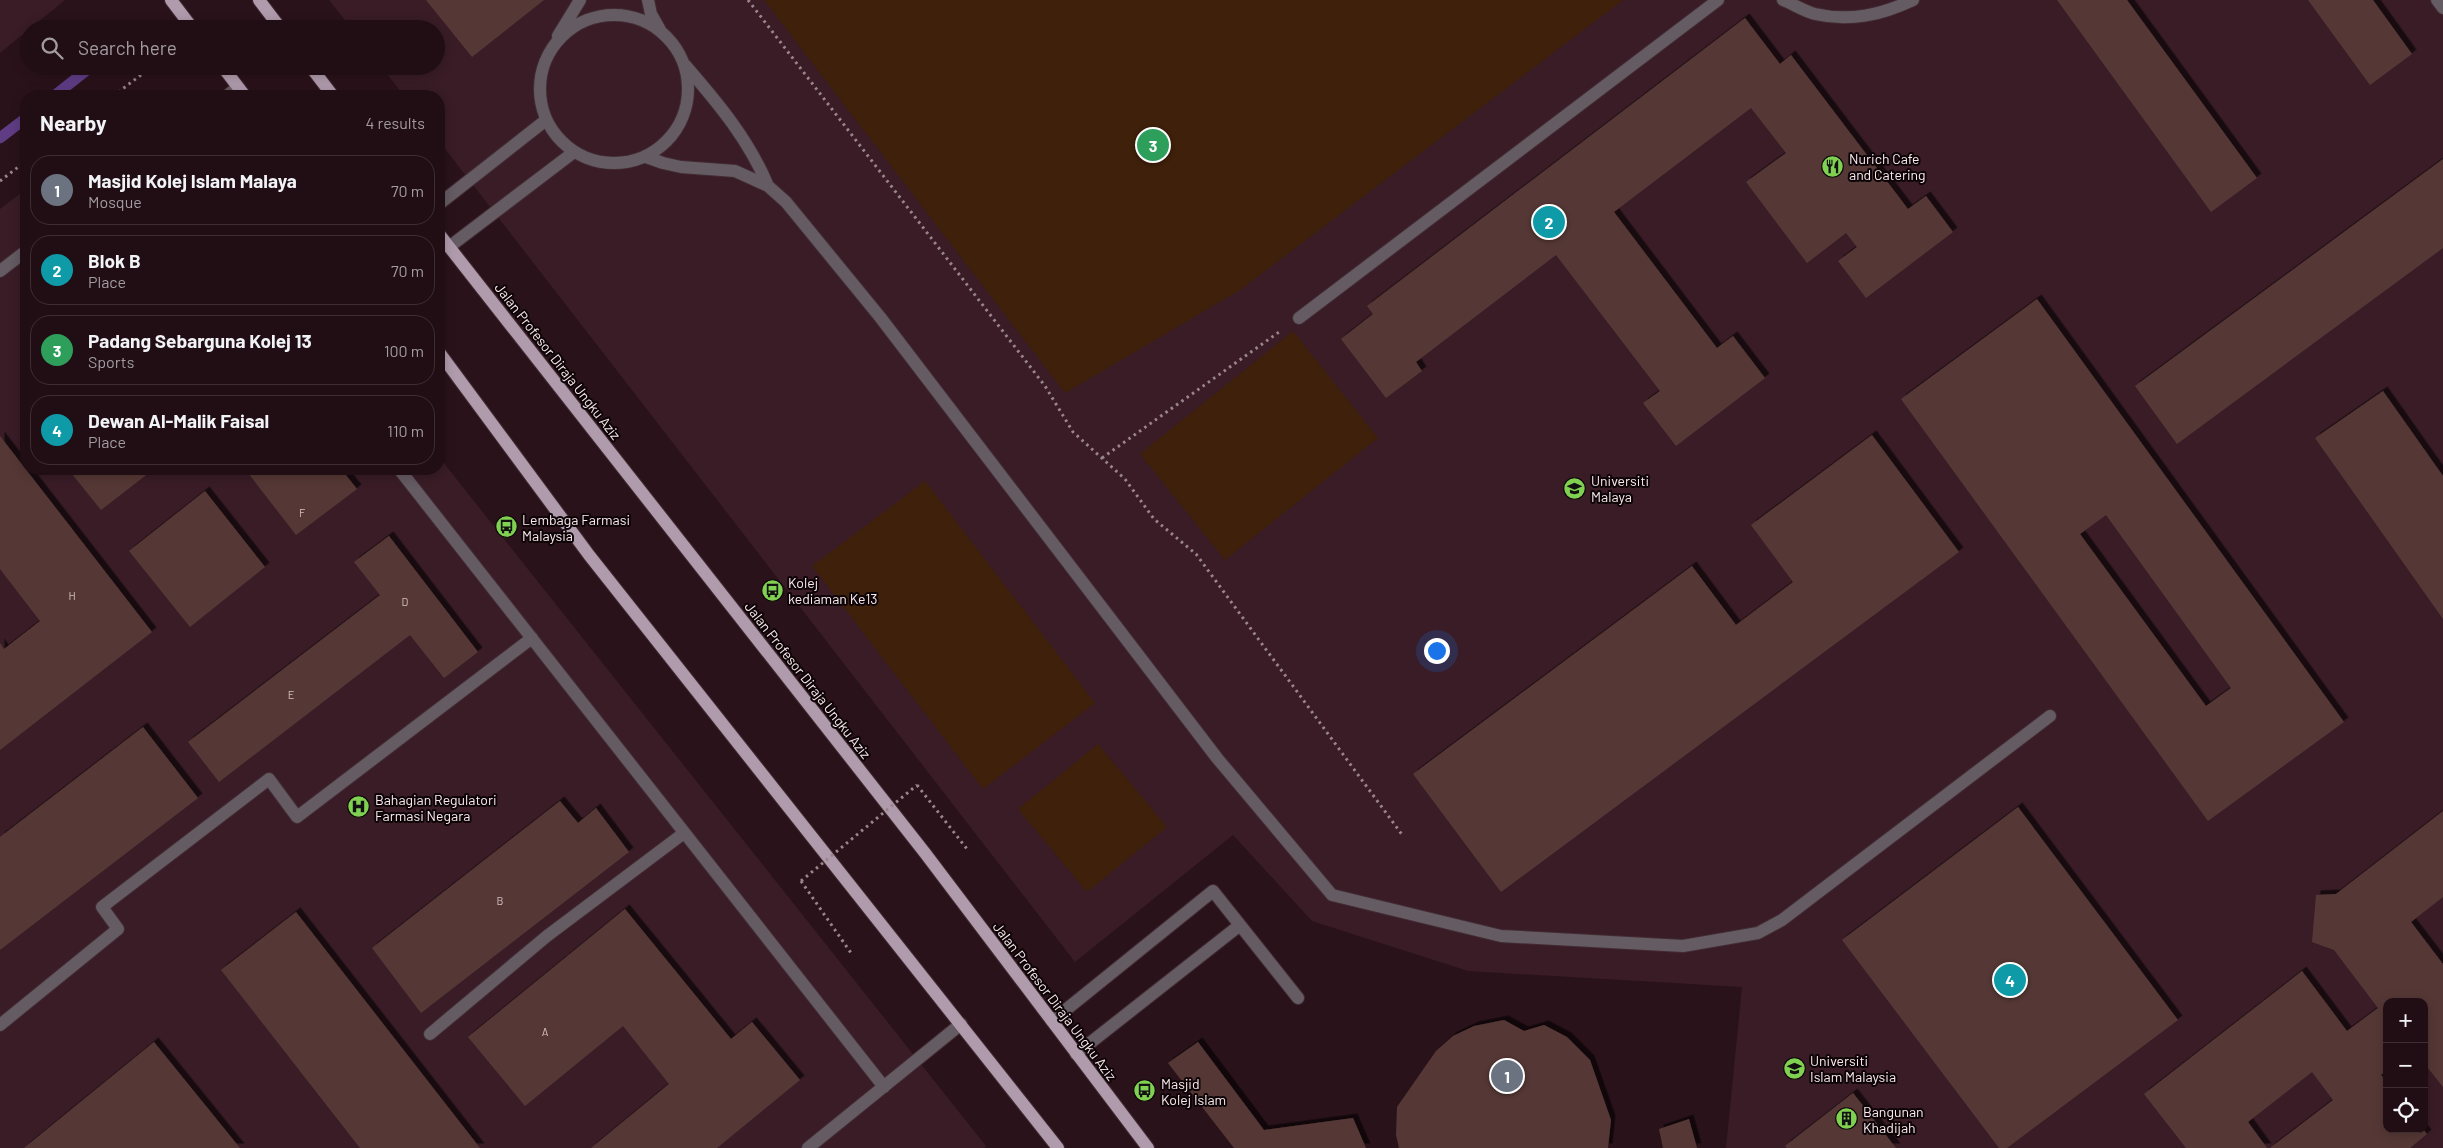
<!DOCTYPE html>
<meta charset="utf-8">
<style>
body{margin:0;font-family:Barlow,sans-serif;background:#2d1c22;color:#f1f3f6}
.controls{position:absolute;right:15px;bottom:15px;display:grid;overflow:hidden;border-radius:10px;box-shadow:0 2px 12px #0003}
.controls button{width:45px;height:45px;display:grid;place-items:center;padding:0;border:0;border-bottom:1px solid #3d2e34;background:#200e14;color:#f1f3f6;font:25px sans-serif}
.you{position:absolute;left:1436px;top:650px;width:18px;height:18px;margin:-12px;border:4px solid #fff;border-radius:50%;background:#1a73e8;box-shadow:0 0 0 8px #1a73e833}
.badge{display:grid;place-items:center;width:32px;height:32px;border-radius:50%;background:#7c3aed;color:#fff;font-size:16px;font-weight:700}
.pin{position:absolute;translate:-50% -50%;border:2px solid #fff;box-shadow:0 1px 5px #0006}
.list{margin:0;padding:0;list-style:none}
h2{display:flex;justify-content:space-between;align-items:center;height:65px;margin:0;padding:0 20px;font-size:21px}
h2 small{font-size:16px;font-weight:400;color:#a29ca0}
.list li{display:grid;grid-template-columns:32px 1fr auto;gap:15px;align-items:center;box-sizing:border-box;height:70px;margin:0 10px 10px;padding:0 10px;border:1px solid #3d2e34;border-radius:20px}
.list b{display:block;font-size:19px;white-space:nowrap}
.list p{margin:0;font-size:16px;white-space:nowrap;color:#a29ca0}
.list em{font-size:16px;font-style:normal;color:#a29ca0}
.icon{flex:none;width:28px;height:28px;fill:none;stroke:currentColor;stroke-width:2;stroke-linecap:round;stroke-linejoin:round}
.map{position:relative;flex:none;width:2443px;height:1148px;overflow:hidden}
.search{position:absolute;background:#200e14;box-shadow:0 2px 12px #0003;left:20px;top:20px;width:425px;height:55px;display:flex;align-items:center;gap:12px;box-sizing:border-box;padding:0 18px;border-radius:28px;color:#a29ca0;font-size:19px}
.panel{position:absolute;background:#200e14;box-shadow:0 2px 12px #0003;left:20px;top:90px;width:425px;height:385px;border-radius:20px}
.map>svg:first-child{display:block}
</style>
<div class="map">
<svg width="2443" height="1148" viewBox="0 0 2443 1148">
<defs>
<filter id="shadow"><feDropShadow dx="4.5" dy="-4.5" stdDeviation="0" flood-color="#0009"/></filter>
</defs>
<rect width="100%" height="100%" fill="#2a121a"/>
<!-- built -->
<path fill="#391c26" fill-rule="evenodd" d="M0,0H65L0,53Z
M329,0H2443V1148H1726L1742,987L1468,971L1312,921L1233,835L1075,962L439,141V96H404L381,66H436V29H352ZM2387,1002H2424V1129H2387Z
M26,189V469H439V457L986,1146L984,1148H0V209Z"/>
<!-- green -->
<path fill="#3f200a" d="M764,0H1623L1240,290L1065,393Z
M1293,331L1378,438L1225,560L1140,454Z
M925,481L1095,703L983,789L812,566Z
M1098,744L1167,827L1087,892L1018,809Z"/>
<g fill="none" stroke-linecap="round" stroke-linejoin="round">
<!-- stream -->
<path stroke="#603c85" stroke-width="11" d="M54,96L92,66
M0,138L26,118"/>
</g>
<!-- building -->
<path fill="#553936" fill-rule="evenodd" filter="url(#shadow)" d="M426,0H544L472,57Z
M2057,0H2127L2257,178L2211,212Z
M2308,0H2373L2412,54L2370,85Z
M1745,18L1780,64L1791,55L1908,209L1926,196L1953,232L1866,298L1838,261L1857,247L1846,233L1807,263L1746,182L1786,153L1751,108L1614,212L1717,348L1733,336L1765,378L1676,446L1643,403L1660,391L1556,255L1416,362L1422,371L1386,398L1341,339L1373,314L1367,306Z
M2443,159V248L2177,444L2135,386Z
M2037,299L2344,722L2208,821L1901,399ZM2106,515L2231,688L2206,706L2080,534Z
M2383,391L2443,476V619L2315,438Z
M1872,435L1959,552L1501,892L1413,774L1692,566L1736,625L1793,582L1751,525Z
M0,436L152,632L0,750V643L4,649L40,621L0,569Z
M68,469H154L101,510Z
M245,469H341L357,489L296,535Z
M205,491L265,567L190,627L129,551Z
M389,536L478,652L444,678L410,635L219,782L188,742L380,595L354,562Z
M143,727L198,798L0,950V837Z
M560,801L578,823L596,808L629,852L421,1013L372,948Z
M2018,807L2178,1020L2007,1148H1999L1842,940Z
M2443,811V897L2411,922L2443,964V1087L2424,1063V1002H2387V1070L2381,1075L2387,1082V1129H2423L2427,1134L2410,1148H2270L2333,1100L2312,1072L2248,1122L2267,1148H2186L2144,1094L2302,971L2347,1031L2378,1008L2334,950L2312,942L2316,895L2336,894Z
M625,909L731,1039L752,1022L800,1080L717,1148H591L669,1084L623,1026L525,1106L468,1037Z
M296,912L480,1148H360L221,970Z
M1504,1020L1524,1031L1544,1025L1567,1037L1590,1060L1611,1120L1608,1148H1399L1396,1135L1397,1107L1436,1051L1453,1036L1474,1026Z
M154,1042L240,1148H24Z
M1198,1042L1264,1130L1353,1118L1366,1148H1234L1168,1063Z
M1853,1093L1896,1148H1787L1785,1146Z
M1689,1119L1697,1148H1663L1659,1129Z"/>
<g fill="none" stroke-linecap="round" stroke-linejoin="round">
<defs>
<path id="lane" d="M648,0L651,14L660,30
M1783,0C1793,4 1804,11 1815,14C1850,22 1881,15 1913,0
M2437,0L2443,8
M540 89a74 74 0 1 1 148 0a74 74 0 1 1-148 0Z
M558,36L580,0
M227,96L238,87
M646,157L663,163L681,167L735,171L768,186C749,140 718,103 685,65
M768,186L786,202L880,317L1217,758L1332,895L1501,936L1683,946L1758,933L1782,920L2050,716
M439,204L546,120
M449,247L574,152
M0,271L26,251
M1299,318L1718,0
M399,469L884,1087
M1052,1021L1213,891L1298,998
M0,1025L118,929L102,907L269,779L297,817L532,638
M430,1034L547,936L684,833
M1076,1054L1240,925
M808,1148L961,1024"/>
<path id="primary" d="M171,0L193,29
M259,0L281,29
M222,66L245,96
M310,66L333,96
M439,234L925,853L1148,1148
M439,352L589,555L1058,1148"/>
</defs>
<!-- lane casing -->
<use href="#lane" stroke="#432c33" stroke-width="14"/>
<!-- primary casing -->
<use href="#primary" stroke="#432c33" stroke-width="14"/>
<!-- path -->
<path stroke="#99858b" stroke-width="3" stroke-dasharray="2.5 4" stroke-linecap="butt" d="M748,0L1045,386L1073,432L1125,479L1154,519L1196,554L1403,836
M113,96L153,66
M0,181L26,161
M1102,458L1279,332
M917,785L967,849
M801,881L851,953"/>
<!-- lane -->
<use href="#lane" stroke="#655b63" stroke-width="12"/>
<!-- primary -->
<use href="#primary" stroke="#b09bac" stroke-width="12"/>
<!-- path-bridge -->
<path stroke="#99858b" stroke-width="3" stroke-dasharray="2.5 4" stroke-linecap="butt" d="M801,881L917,785"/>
</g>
<!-- icons -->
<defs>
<symbol id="restaurant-disc" viewBox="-11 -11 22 22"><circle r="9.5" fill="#80d051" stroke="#0c0406"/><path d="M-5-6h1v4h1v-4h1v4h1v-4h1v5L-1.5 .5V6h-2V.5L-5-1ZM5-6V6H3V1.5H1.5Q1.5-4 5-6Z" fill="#111"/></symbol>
<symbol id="university-disc" viewBox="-11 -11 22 22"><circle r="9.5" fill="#80d051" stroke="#0c0406"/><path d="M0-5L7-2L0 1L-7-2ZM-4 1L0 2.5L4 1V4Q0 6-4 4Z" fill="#111"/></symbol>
<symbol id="bus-disc" viewBox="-11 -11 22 22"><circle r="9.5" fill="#80d051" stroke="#0c0406"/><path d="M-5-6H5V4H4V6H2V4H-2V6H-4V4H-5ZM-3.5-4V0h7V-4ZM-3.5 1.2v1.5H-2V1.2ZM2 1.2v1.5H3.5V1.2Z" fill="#111"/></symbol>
<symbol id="hospital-disc" viewBox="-11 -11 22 22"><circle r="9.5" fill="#80d051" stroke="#0c0406"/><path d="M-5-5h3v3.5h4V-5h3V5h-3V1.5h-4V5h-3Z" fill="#111"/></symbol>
<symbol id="building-disc" viewBox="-11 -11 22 22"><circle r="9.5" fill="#80d051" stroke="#0c0406"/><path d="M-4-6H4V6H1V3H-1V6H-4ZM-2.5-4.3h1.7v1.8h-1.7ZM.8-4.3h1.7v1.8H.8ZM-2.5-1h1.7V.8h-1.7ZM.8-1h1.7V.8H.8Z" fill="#111"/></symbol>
</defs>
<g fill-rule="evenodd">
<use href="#restaurant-disc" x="1820" y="154" width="25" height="25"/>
<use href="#university-disc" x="1562" y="476" width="25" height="25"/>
<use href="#bus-disc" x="494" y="514" width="25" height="25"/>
<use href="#bus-disc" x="760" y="578" width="25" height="25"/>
<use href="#hospital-disc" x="346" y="794" width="25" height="25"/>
<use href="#university-disc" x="1782" y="1056" width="25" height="25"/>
<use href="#bus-disc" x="1132" y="1078" width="25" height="25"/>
<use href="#building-disc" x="1834" y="1106" width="25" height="25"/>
</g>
<g text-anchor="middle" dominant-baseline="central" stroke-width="4" stroke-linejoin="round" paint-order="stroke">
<!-- number labels -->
<g font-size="11" fill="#d2bec0">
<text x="302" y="512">F</text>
<text x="72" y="595">H</text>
<text x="405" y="601">D</text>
<text x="291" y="694">E</text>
<text x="500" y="900">B</text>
<text x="545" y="1031">A</text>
</g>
<!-- poi labels -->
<g font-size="14" fill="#fbeaee" stroke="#0c0406" text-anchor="start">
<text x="1849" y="158">Nurich Cafe<tspan x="1849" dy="16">and Catering</tspan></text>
<text x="1591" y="480">Universiti<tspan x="1591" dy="16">Malaya</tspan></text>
<text x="522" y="519">Lembaga Farmasi<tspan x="522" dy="16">Malaysia</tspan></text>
<text x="788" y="582">Kolej<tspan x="788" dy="16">kediaman Ke13</tspan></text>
<text x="375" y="799">Bahagian Regulatori<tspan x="375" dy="16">Farmasi Negara</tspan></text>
<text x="1810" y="1060">Universiti<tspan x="1810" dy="16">Islam Malaysia</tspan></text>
<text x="1161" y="1083">Masjid<tspan x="1161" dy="16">Kolej Islam</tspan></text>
<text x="1863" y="1111">Bangunan<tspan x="1863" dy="16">Khadijah</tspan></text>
</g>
<!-- street labels -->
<g font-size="14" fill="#fbeaee" stroke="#0c0406">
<text transform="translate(558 361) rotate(52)">Jalan Profesor Diraja Ungku Aziz</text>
<text transform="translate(808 680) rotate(52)">Jalan Profesor Diraja Ungku Aziz</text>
<text transform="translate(1055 1001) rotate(53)">Jalan Profesor Diraja Ungku Aziz</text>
</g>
</g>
</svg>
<div class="controls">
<button>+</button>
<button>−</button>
<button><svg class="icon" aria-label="locate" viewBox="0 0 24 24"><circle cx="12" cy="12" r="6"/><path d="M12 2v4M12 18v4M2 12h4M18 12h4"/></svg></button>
</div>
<div class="you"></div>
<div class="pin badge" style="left:1507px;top:1076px;background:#6b7280">1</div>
<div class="pin badge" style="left:1549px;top:222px;background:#0f9aa8">2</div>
<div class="pin badge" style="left:1153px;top:145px;background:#2e9e5b">3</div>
<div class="pin badge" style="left:2010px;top:980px;background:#0f9aa8">4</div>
<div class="search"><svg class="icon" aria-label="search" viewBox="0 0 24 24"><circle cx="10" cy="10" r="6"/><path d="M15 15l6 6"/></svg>Search here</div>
<section class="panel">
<h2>Nearby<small>4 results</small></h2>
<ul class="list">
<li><span class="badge" style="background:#6b7280">1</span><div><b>Masjid Kolej Islam Malaya</b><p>Mosque</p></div><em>70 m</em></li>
<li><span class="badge" style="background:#0f9aa8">2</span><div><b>Blok B</b><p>Place</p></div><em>70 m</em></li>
<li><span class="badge" style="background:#2e9e5b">3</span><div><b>Padang Sebarguna Kolej 13</b><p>Sports</p></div><em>100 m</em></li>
<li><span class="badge" style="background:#0f9aa8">4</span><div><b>Dewan Al-Malik Faisal</b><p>Place</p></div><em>110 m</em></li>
</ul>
</section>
</div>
